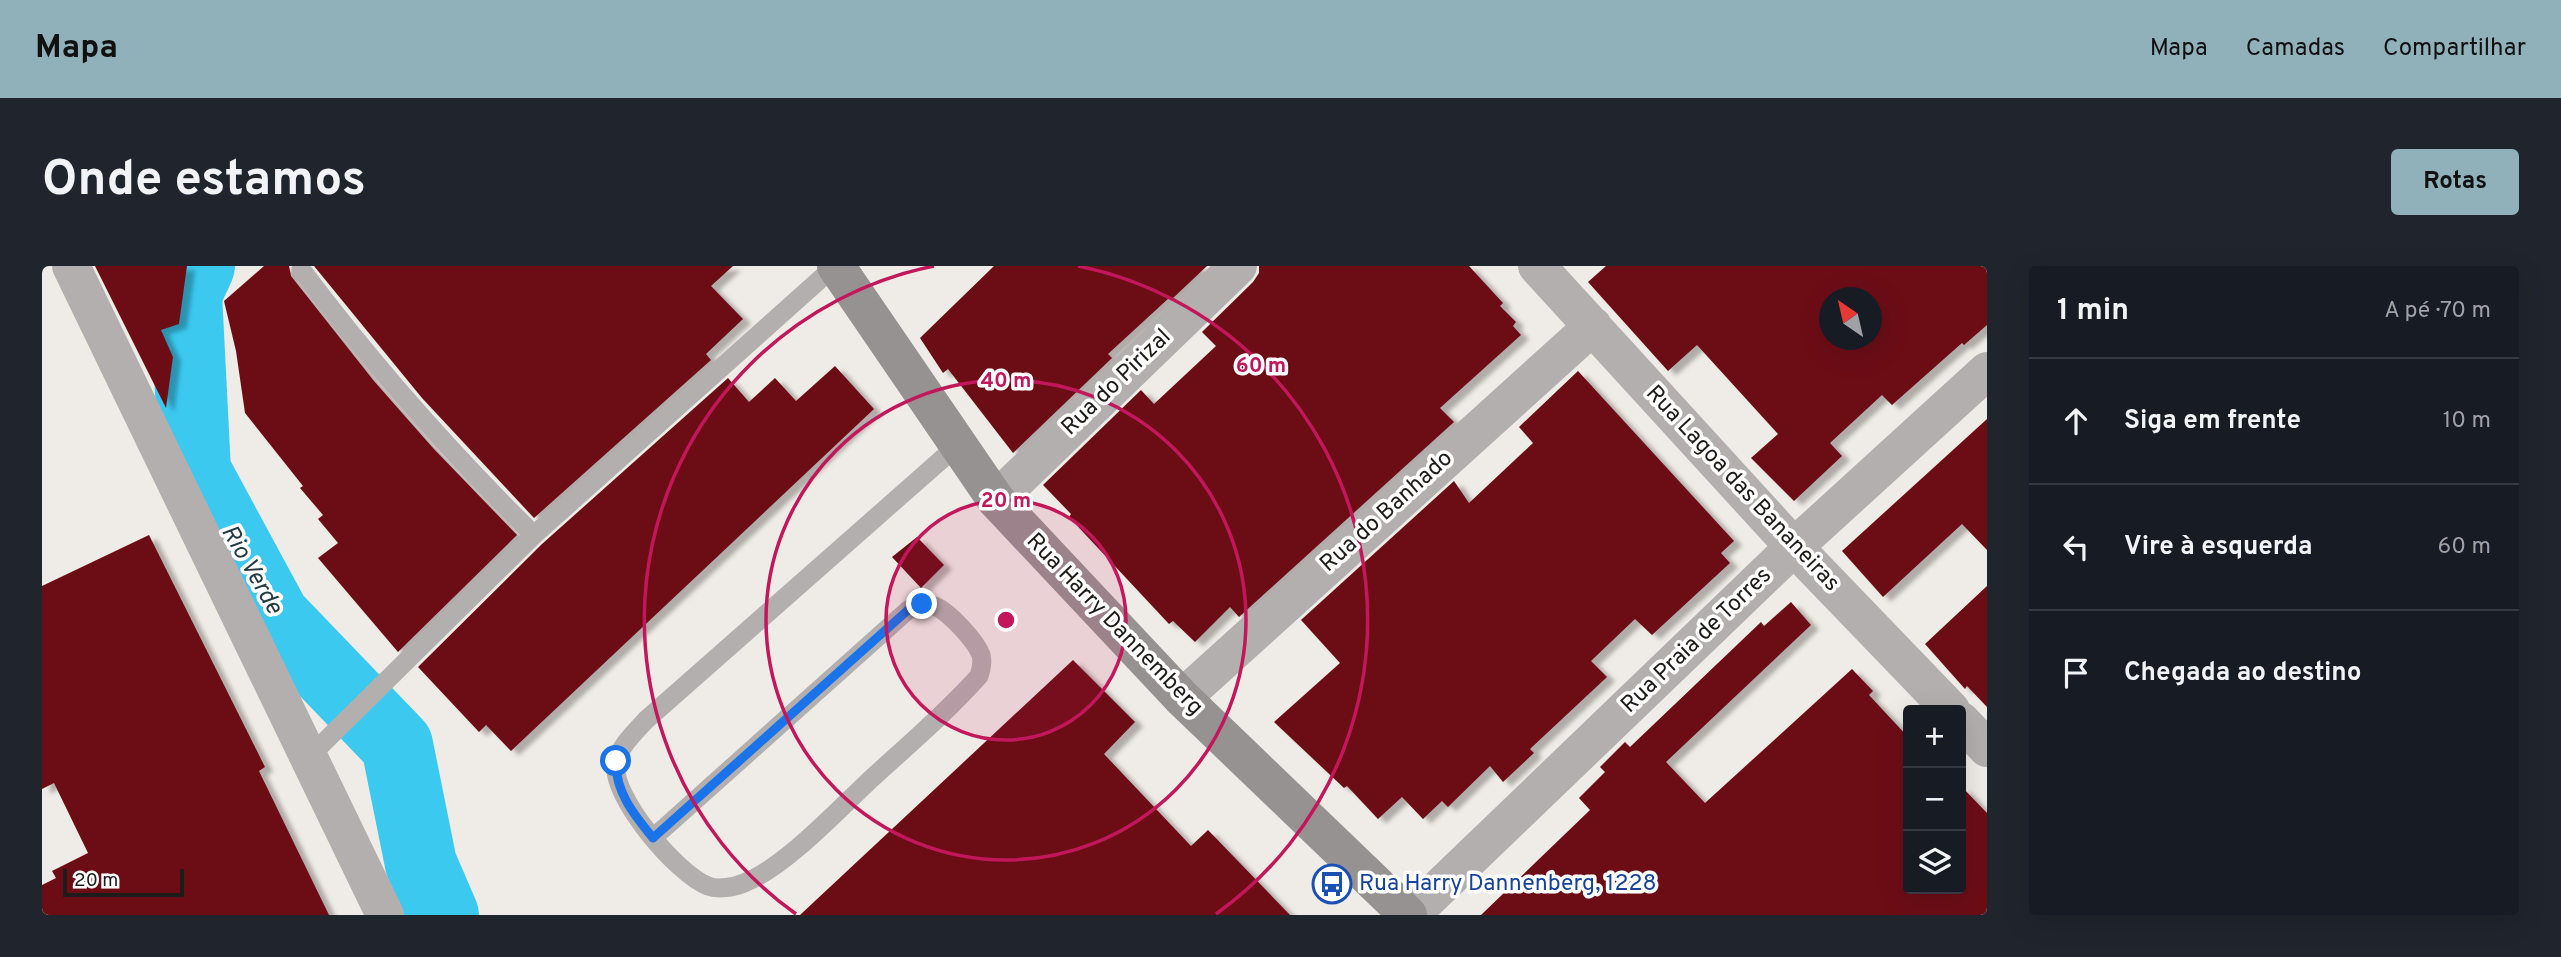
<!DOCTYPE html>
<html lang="pt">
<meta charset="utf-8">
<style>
body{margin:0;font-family:Overpass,sans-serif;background:#20242c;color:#f1f3f6}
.controls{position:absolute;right:21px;bottom:21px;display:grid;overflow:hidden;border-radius:7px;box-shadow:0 7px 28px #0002}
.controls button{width:63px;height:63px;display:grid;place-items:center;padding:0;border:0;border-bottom:2px solid #363941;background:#171b24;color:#f1f3f6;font:35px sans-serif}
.compass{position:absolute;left:1777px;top:21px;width:63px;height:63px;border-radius:50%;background:#171b24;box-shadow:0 7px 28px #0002;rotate:326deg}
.scale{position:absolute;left:21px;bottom:18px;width:121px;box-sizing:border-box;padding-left:7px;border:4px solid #1e1c1a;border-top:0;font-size:19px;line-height:24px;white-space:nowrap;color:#1e1c1a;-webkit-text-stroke:5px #fff;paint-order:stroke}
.stop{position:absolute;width:21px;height:21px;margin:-16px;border:5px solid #1a73e8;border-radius:50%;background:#fff}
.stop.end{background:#1a73e8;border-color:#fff;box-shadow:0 2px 7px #0008}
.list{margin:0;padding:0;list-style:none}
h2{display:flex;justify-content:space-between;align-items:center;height:91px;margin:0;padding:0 28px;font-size:30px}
h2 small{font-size:23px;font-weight:400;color:#9ea1a6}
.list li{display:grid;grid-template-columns:46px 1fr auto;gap:21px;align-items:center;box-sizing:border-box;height:126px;padding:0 28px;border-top:2px solid #363941}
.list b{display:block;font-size:26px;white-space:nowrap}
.list em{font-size:23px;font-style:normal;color:#9ea1a6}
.icon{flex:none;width:38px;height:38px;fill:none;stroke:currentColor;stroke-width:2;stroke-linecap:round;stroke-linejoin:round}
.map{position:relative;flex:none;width:1945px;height:649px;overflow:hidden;border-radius:7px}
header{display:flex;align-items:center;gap:42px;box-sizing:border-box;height:98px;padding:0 35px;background:#90b0ba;color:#111}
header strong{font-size:33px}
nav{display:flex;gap:38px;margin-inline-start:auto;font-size:24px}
.intro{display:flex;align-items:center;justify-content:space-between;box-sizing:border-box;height:168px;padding:0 42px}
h1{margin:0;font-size:49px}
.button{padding:18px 32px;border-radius:7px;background:#90b0ba;color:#111;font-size:24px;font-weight:700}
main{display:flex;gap:42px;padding:0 42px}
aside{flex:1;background:#171b24;border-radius:7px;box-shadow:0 7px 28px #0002}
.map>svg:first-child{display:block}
</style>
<header>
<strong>Mapa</strong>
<nav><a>Mapa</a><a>Camadas</a><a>Compartilhar</a></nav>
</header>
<div class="intro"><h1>Onde estamos</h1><a class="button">Rotas</a></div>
<main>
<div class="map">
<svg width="1945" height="649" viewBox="0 0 1945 649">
<defs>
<filter id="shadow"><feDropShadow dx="8" dy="4.5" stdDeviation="2" flood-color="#0004"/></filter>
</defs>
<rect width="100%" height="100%" fill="#efebe6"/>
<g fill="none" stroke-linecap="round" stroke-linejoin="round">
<!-- river -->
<path stroke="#3bc9f0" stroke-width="72" d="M157,0L144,28L153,205L232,351L355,479L379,598L401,649"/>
</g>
<!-- building -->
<path fill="#6c0c15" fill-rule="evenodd" filter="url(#shadow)" d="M53,0H145L137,58L119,64L131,91L124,142Z
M222,0H247L249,10L332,115L391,182L475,269L356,386L276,292L296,277L276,253L281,249L258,222L261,220L203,147L194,85L182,35Z
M272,0H691L669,20L701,53L664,88L669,94L492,252L380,132Z
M952,0H1165L1129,34L1127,32L1066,88L1070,92L971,187L906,103L901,107L878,72Z
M1217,0H1427L1461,37L1458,40L1474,56L1471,60L1479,69L1398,142L1412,156L1197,351L1188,341L1153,376L1131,355L1127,358L1027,251L1029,248L1001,219L1099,124L1112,138L1174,80L1160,66L1211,16L1217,7Z
M1564,0H1945V59L1922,79L1920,77L1850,139L1840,129L1788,177L1800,190L1752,235L1709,192L1736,168L1655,79L1626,105L1546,16ZM1788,32H1830V74H1788Z
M793,100L832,143L469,485L444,459L437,466L376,401L500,278L686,112L707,136L733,112L754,135Z
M1536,105L1692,275L1679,287L1688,297L1610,369L1593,353L1549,395L1565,411L1488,483L1492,487L1461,516L1448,500L1406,541L1400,535L1381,553L1360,531L1336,553L1305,520L1302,522L1232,456L1298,397L1259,354L1412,215L1427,237L1491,177L1477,161Z
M1945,153V284L1920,258L1841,331L1800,285Z
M107,269L223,501L217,505L287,649H0V619L14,612L10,605L46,587L12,517L0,523V320Z
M875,271L902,299L879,322L850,291Z
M1945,320V441L1925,420L1923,423L1883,378Z
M1749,336L1769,359L1624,496L1663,537L1810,403L1831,425L1827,429L1866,471V623H1919V520L1945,547V649H1439L1548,544L1537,532L1563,506L1558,501L1583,476L1588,481L1719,356L1722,360Z
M1031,394L1093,456L1062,488L1149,580L1166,564L1248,649H758Z"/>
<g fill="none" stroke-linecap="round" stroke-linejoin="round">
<!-- lane -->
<path stroke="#b3afaf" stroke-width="19" d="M259,3C330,98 408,186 492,269
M268,490L492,269L793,0
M611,572L866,344C876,340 883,337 893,340C907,346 934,375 939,389C941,396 939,404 937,410C904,447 865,480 829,513C797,543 742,602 702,617C693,621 676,624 666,620C636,609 568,530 574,497C577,481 593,466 604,454L916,179"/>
<!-- street -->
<path stroke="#b3afaf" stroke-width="38" d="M29,0L343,649
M1495,0L1752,281L1909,444
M954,234L1196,0
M1140,432L1551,60
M1919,455L1945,482
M1369,649L1752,281L1945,105"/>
<!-- secondary -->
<path stroke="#979292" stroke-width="38" d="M794,0L954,234L1140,432L1366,649"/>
</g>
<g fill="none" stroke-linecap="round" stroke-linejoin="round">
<!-- route -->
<path stroke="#1a73e8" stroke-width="9" d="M574,495C573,526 593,550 611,572L866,344L880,338"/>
</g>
<!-- distance rings -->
<circle cx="964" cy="354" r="120" fill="#c2185b" fill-opacity=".12"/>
<g fill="none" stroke="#c2185b" stroke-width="3.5">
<circle cx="964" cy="354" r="120"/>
<circle cx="964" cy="354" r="240"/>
<path d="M754 648A361 361 0 0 1 892 0M1036 0A361 361 0 0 1 1174 648"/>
</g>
<!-- icons -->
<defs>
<symbol id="bus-ring" viewBox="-11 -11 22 22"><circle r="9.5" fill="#fff" stroke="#1a4fb4" stroke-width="1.5"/><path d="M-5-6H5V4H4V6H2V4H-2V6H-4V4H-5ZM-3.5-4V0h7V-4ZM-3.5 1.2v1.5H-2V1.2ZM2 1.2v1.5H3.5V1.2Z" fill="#1a4fb4"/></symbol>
</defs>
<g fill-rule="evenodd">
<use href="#bus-ring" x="1268" y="596" width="44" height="44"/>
</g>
<g text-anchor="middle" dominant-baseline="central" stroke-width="7" stroke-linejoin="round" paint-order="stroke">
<!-- street labels -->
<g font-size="23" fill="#1e1c1a" stroke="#fff">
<text transform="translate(1075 117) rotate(-44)">Rua do Pirizal</text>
<text transform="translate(1700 223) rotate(47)">Rua Lagoa das Bananeiras</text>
<text transform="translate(1345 246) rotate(-42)">Rua do Banhado</text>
<text transform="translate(1072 359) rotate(46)">Rua Harry Dannemberg</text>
<text transform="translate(1655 375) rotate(-44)">Rua Praia de Torres</text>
</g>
<!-- transit labels -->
<g font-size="23" fill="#164399" stroke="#fff" text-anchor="start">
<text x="1317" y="618">Rua Harry Dannenberg, 1228</text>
</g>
<!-- water labels -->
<g font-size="24" font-style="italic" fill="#233a42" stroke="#fff">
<text transform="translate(209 304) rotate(60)">Rio Verde</text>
</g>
</g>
<circle cx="964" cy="354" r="10" fill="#c2185b" stroke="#fff" stroke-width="3.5"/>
<g font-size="21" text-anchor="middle" font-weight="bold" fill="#c2185b" stroke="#fff" stroke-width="7" stroke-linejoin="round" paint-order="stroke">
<text x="1219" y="106">60 m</text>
<text x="964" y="121">40 m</text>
<text x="964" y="241">20 m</text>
</g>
</svg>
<div class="controls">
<button>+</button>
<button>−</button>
<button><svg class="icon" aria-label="layers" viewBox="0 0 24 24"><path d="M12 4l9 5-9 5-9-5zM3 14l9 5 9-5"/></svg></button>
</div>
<svg class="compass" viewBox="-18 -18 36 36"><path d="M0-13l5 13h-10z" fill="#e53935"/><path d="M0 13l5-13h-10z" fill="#9ea1a6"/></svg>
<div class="scale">20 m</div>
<div class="stop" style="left:574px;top:495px"></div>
<div class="stop end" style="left:880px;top:338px"></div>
</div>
<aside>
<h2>1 min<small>A pé · 70 m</small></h2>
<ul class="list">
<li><svg class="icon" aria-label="ahead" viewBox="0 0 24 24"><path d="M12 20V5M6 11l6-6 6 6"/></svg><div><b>Siga em frente</b></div><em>10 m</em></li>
<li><svg class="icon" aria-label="left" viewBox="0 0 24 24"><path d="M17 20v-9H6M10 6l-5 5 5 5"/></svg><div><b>Vire à esquerda</b></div><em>60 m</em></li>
<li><svg class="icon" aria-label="arrive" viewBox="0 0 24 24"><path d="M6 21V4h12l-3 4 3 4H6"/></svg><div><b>Chegada ao destino</b></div></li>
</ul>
</aside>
</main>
